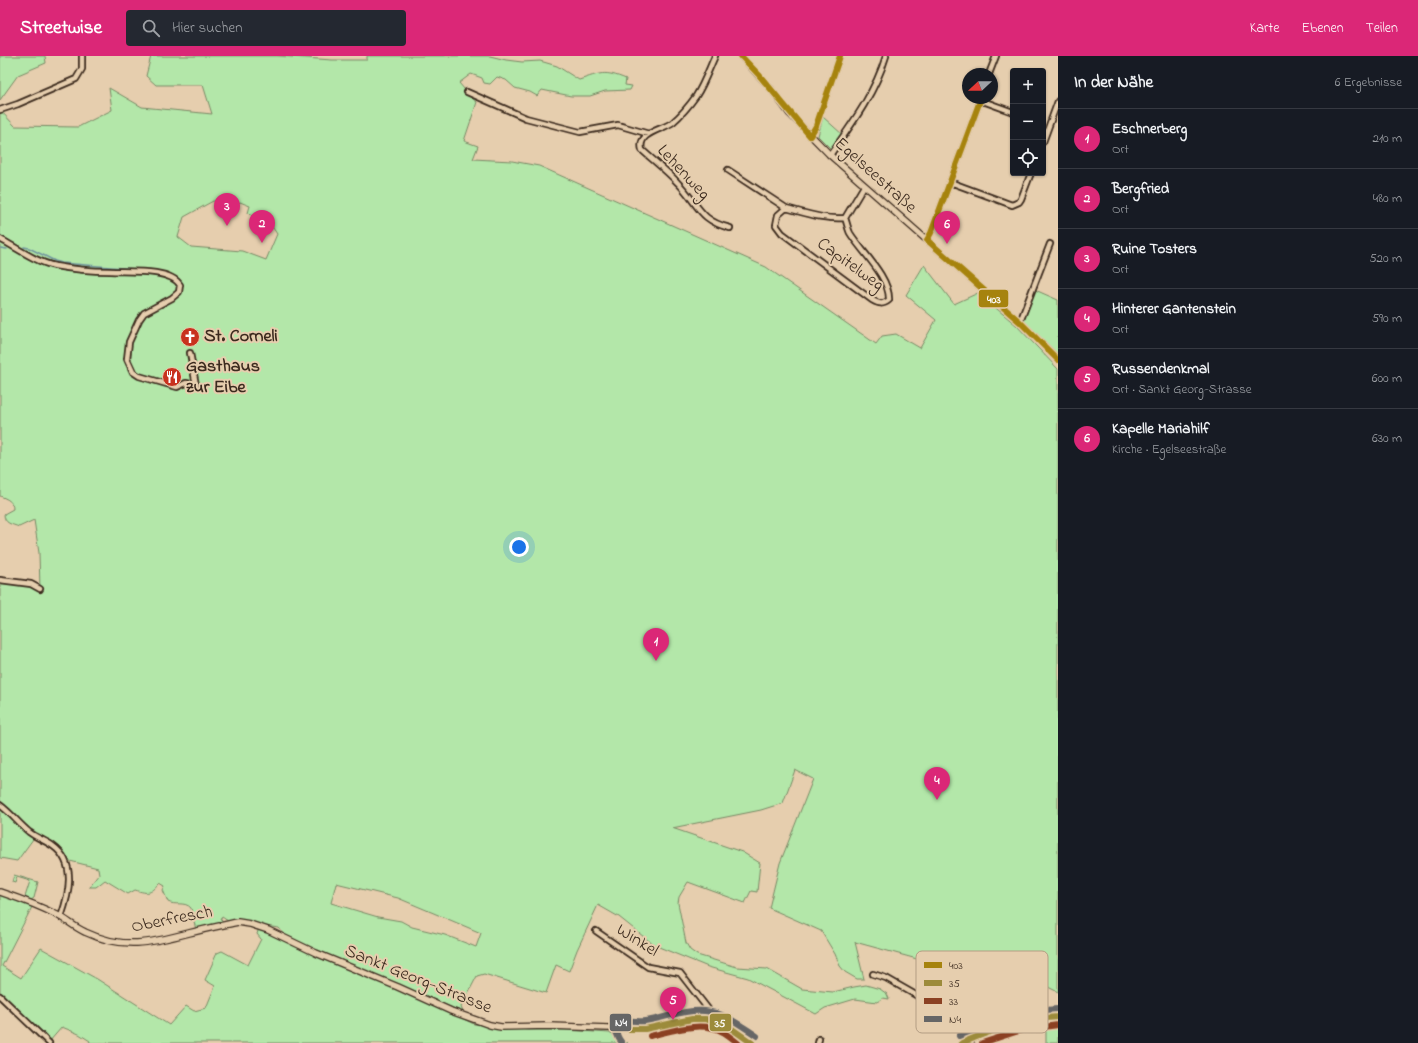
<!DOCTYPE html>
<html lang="de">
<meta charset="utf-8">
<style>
body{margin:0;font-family:"Indie Flower",sans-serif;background:#242831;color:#f1f3f6}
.controls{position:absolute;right:12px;top:12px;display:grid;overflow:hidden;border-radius:4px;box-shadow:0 1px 3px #0004}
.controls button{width:36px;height:36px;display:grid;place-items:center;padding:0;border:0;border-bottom:1px solid #363941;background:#171b24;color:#f1f3f6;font:20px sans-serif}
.compass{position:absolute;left:962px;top:12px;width:36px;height:36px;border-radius:50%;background:#171b24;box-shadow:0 1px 3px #0004;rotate:248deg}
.you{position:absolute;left:519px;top:491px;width:14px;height:14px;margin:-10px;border:3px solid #fff;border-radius:50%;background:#1a73e8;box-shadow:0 0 0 6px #1a73e833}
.badge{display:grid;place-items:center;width:26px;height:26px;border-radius:50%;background:#db2777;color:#fff;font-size:13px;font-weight:700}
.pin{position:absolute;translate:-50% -33px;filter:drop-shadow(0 1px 2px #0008)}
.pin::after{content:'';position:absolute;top:21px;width:14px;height:12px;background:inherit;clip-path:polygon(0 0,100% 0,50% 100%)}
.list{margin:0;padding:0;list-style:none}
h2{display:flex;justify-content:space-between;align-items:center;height:52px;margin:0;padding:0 16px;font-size:17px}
h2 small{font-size:13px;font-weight:400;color:#9ea1a6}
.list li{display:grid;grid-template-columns:26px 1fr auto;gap:12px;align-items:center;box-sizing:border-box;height:60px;padding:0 16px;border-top:1px solid #363941}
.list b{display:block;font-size:15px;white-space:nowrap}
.list p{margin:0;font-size:13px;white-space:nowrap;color:#9ea1a6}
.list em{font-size:13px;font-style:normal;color:#9ea1a6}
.icon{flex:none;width:22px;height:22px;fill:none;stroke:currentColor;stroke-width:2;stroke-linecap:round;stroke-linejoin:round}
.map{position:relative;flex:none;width:1058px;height:987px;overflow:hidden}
header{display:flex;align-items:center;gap:24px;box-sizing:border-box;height:56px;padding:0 20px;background:#db2777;color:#fff}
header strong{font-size:19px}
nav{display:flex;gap:22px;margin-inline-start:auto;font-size:14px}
.search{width:280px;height:36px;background:#242831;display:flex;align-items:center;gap:10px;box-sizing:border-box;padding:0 14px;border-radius:4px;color:#9ea1a6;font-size:15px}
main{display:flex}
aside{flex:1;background:#171b24}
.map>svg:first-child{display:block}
</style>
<header>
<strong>Streetwise</strong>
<div class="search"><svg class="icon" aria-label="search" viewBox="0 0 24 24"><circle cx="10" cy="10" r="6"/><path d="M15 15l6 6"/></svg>Hier suchen</div>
<nav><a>Karte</a><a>Ebenen</a><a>Teilen</a></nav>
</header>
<main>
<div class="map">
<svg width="1058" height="987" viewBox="0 0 1058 987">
<rect width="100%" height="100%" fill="#e6ceae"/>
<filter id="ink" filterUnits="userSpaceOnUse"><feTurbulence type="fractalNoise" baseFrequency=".025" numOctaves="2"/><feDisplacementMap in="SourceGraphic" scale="8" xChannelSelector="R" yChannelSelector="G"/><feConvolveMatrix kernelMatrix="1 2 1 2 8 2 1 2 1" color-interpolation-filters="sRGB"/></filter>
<g filter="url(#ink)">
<!-- green -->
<path fill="#b3e7a9" stroke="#778864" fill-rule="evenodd" d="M0,0H45L46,7L18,19L0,44Z
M151,0H277L332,4H367V0H490L506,4L522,6L540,5L557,10L579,24C601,17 604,14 626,23L625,29L632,30L630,34L605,35L590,40H571L542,34L537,40L530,36L515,32L506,24L497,21L490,28L484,27L482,22L471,18L459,27L465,34L464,36L477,46L464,85L478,90L473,103L512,105L539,110L766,211L876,288L882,280L896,278L920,292L936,264L906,239L924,209L954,248L978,237L1016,269L1058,313V936L1048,931L1043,940L994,941L984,946L972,949L938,950L925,941L945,906L917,903L855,886L864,923H857L845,916L840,910L835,898L821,875L769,852L780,807L813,723L795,714L783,747L761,754L672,772L742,796L760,807L757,836L751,835L745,847L688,826L679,841L678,847L686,887L690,894L697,899L737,911L767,913L802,933L833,936L854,931L866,929L880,933L887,938L889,943L883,942L877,946L855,943L825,952L816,958L748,922L708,911L654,889L619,861L598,849L577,894L569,915L556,909L546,937L484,918L477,920L461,951L463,956L317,896L286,880L279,872L265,870L238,864L228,865L222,861L220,862L223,867L196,874L191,852C185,845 175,850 168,846L163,834L165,830L160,827C150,838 149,838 135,834L128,838L105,824L96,831H89L99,818L98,812L66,804L53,787L36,779L17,805L0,802V525L31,530L40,533L39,497L34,464L19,471C12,468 4,468 4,458L13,453C13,445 7,443 0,440V54L15,70L78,71L112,54L109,32L142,51L212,58L203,29H156L146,20ZM213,145L226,146L234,152L240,146L250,150L248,157L261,165L264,171L271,169L277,178L266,204L242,195L191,191L178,181L184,161ZM336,827L398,842L481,877L476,891L445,879L412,871L401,865L378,861L331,847Z
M823,61L843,79L832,94L818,80Z
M1033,233L1058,244V298L1021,262Z
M14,819L38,826L34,842L31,844L25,841L30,825L17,821L15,827L12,826Z
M0,839L33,849L2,910L21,922L41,892L97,923L169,969L186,950L194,955L206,952L215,930L205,924L217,897L222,895L248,909L261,883L257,878L259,872L398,932L474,968L528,974H566L609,977L628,987H89L90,985L79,978L62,971L49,986L0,939Z
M1058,968V987H1046V969Z"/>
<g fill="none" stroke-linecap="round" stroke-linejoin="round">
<!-- stream -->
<path stroke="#6f949d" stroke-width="1.5" d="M24,191L29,192L55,205L62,207L147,214
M0,192L7,193"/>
<defs>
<path id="minor" d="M715,0C709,13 704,28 696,40C691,47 680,60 673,66C663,74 637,76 642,94C654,105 667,115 678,127C699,148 698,164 730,172
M989,18L996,0
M467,36L526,62L580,76L618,69L649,78
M980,44L1013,56
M0,54L18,48L76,23L82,13V0
M810,80L816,70L840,0
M1043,86L1058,45
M830,99C852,68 875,37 886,0
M728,114L786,152
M950,126L1012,149L1019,146L1021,143L1031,117
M845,162C847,167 848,173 850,177C861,195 890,221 889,244C883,249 879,248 872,244L782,177L776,169L778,159L786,152C805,157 825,164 845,162L864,130
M0,183C17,192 36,206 55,210C71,213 93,215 110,215C127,216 170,212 180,229L179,236L172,242L144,257L139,264L129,286L127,303L133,316L139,320L177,331L186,327L196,329L190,297
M927,184L931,177L981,42
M1020,266L1050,188
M0,524L31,528L40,533
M0,749C11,757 19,768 29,776C37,782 46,785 53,790C77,807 69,838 61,861
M596,875L648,911L680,917L708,953L710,957L711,964
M873,918L886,922L921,942L963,974L968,981L971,987
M0,940L49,987
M818,987L819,983"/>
<path id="tertiary" d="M741,0L771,33L790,58L830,99L1020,266L1058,304
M0,836C21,843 40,850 59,860C68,865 76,872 85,876C123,894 151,887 189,877C204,873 219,870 233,867L238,866L250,868L268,874L316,897L398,931L451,955L490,969L501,971L549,970L639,973L692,963H705L725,968L752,987
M962,987C993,973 1023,962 1058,961"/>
</defs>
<!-- minor casing -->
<use href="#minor" stroke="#3b2a1e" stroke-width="8"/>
<!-- tertiary casing -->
<use href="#tertiary" stroke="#3b2a1e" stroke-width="8"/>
<!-- minor -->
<use href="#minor" stroke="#e6ceae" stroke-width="4.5"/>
<!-- tertiary -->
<use href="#tertiary" stroke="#e6ceae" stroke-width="5.5"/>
<defs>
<path id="bus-1" d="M741,0L759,19L810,80
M810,80L816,70L840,0
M927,184L1020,266L1058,304
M927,184L931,177L981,42"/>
<path id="bus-2" d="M624,973H645L692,963H705L725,968L752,987
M962,987C993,973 1024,963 1058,961"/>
<path id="bus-3" d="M650,980C672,975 701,964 723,976C728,979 733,983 738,987
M982,987L1022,974L1058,969"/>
<path id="bus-4" d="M959,980C991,966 1022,955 1057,953
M622,987C618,982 613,973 618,968C624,962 638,966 645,965C665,962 685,953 705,955C726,957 740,969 757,980"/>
</defs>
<!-- bus-1 casing -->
<use href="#bus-1" stroke="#e6ceae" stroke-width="9"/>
<!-- bus-2 casing -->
<use href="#bus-2" stroke="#e6ceae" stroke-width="9"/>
<!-- bus-3 casing -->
<use href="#bus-3" stroke="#e6ceae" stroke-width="9"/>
<!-- bus-4 casing -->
<use href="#bus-4" stroke="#e6ceae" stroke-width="9"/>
<!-- bus-1 -->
<use href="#bus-1" stroke="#a6830e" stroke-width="6"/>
<!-- bus-2 -->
<use href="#bus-2" stroke="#9c8b3b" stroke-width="6"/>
<!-- bus-3 -->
<use href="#bus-3" stroke="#8b4123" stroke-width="6"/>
<!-- bus-4 -->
<use href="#bus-4" stroke="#666" stroke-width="6"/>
</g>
</g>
<!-- icons -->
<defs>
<symbol id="church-disc" viewBox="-11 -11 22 22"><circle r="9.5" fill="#c8321e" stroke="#e6ceae"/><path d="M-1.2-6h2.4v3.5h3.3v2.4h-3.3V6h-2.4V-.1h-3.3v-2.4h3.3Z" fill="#fff"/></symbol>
<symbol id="restaurant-disc" viewBox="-11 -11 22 22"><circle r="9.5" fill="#c8321e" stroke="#e6ceae"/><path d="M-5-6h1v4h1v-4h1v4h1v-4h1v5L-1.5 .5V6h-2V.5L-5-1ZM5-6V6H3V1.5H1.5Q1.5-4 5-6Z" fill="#fff"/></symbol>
</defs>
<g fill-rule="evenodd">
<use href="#church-disc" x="179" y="270" width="22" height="22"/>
<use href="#restaurant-disc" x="161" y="310" width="22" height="22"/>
</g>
<g text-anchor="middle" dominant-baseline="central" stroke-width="4" stroke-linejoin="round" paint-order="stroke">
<!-- street labels -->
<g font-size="18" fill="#3b2a1e" stroke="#e6ceae">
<text transform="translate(683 117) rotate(47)">Lehenweg</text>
<text transform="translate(875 120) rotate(42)">Egelseestraße</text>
<text transform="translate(850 209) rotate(36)">Capitelweg</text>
<text transform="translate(172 864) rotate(-11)">Oberfresch</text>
<text transform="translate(637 885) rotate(32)">Winkel</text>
<text transform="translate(418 924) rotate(22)">Sankt Georg-Strasse</text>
</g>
<!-- poi labels -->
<g font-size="18" font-weight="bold" fill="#3b2a1e" stroke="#e6ceae" text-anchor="start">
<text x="204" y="281">St. Corneli</text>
<text x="186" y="311">Gasthaus<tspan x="186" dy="21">zur Eibe</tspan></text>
</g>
</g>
<!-- legend -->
<rect x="916" y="895" width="132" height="82" rx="6" fill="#e6ceae" stroke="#b39d83" stroke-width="1"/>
<rect x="924" y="906" width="18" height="6" fill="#a6830e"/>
<rect x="924" y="924" width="18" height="6" fill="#9c8b3b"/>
<rect x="924" y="942" width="18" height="6" fill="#8b4123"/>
<rect x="924" y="960" width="18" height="6" fill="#666"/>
<g font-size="11" fill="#3b2a1e">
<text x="949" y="913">403</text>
<text x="949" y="931">35</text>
<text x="949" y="949">33</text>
<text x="949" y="967">N4</text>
</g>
<g stroke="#e6ceae" stroke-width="1.5">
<rect x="978" y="233" width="31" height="19" rx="4" fill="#a6830e"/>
<rect x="609" y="957" width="23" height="19" rx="4" fill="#666"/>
<rect x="709" y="957" width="23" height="19" rx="4" fill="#9c8b3b"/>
</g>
<g font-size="11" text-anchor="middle" font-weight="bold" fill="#fff">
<text x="994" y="247">403</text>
<text x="621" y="970">N4</text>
<text x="720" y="971">35</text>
</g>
</svg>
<div class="controls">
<button>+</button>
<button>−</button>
<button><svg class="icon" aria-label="locate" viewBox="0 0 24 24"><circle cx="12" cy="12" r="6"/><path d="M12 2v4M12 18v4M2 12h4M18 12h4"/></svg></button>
</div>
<svg class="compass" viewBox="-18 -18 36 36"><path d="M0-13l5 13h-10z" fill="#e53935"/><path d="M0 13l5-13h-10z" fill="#9ea1a6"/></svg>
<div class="you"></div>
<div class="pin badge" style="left:656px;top:605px">1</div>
<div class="pin badge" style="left:262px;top:187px">2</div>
<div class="pin badge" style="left:227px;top:170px">3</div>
<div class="pin badge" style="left:937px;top:744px">4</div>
<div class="pin badge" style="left:673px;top:964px">5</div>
<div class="pin badge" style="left:947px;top:188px">6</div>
</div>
<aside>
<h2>In der Nähe<small>6 Ergebnisse</small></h2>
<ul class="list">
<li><span class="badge">1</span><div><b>Eschnerberg</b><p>Ort</p></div><em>210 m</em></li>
<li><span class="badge">2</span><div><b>Bergfried</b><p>Ort</p></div><em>480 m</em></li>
<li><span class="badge">3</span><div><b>Ruine Tosters</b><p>Ort</p></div><em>520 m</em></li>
<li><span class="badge">4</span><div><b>Hinterer Gantenstein</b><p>Ort</p></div><em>590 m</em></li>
<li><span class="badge">5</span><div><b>Russendenkmal</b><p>Ort · Sankt Georg-Strasse</p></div><em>600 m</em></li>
<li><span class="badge">6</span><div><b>Kapelle Mariahilf</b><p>Kirche · Egelseestraße</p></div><em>630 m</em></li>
</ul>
</aside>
</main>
